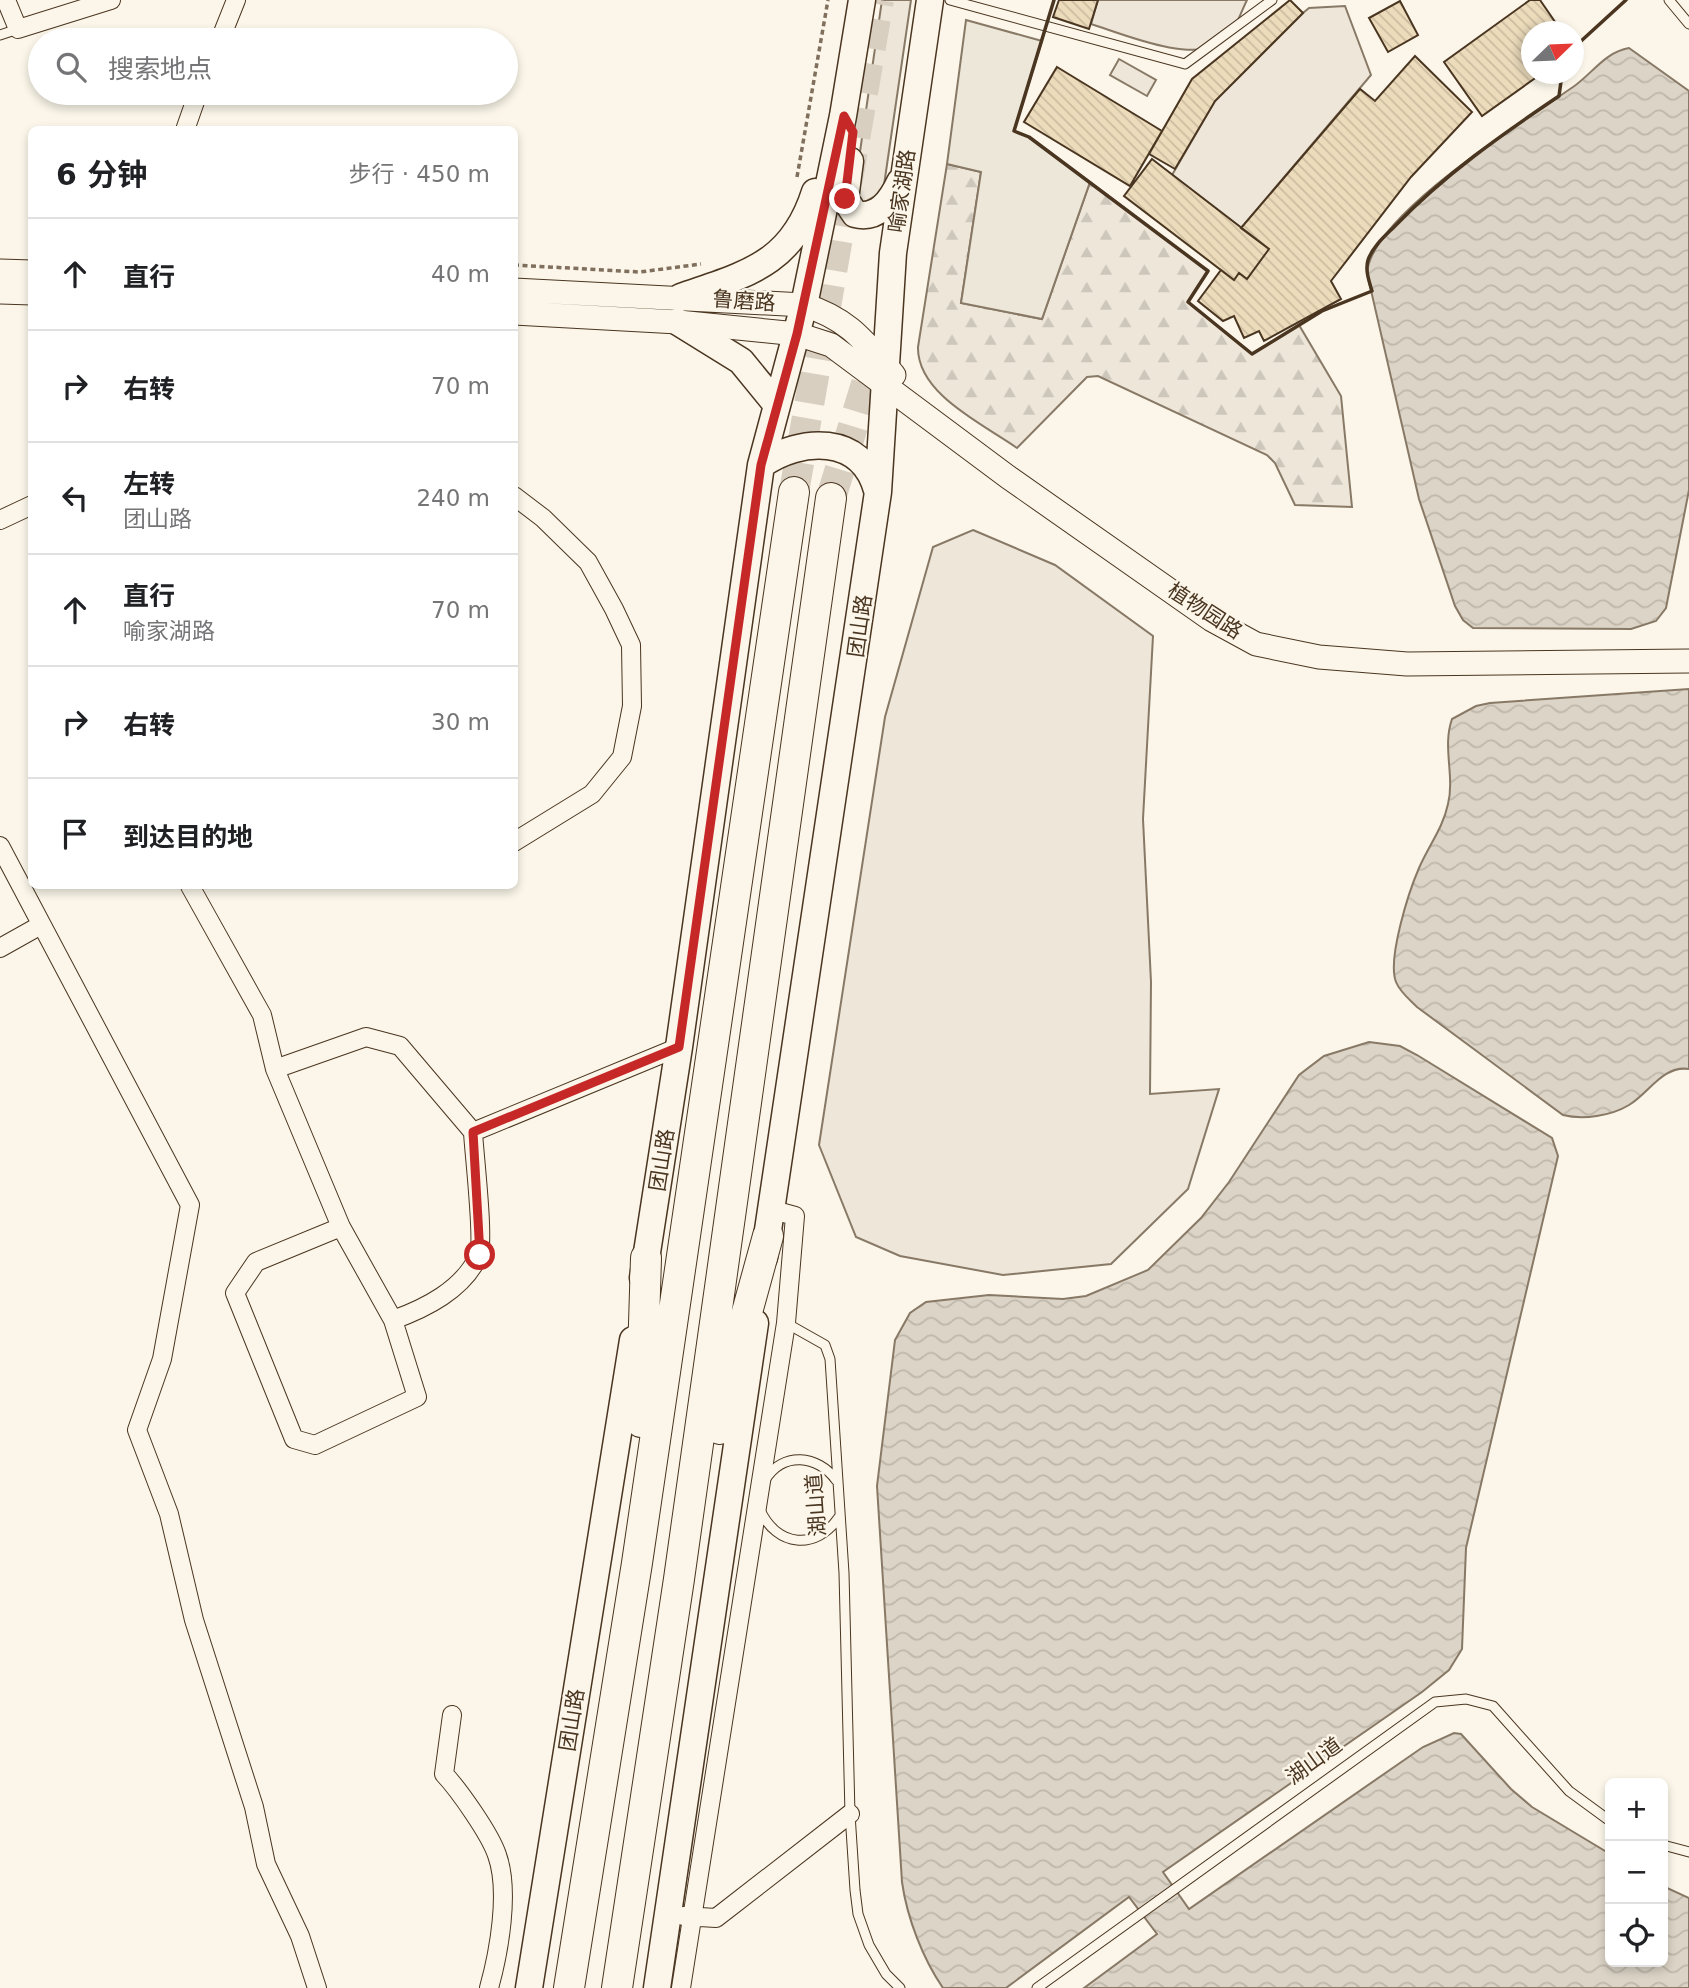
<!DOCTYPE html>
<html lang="zh">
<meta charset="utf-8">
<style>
body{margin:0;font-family:"DejaVu Sans","Noto Sans SC",sans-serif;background:#f6f6f6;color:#202124}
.controls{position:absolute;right:21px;bottom:21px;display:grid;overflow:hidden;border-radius:10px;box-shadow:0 4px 10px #0003}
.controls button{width:63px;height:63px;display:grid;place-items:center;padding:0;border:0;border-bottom:2px solid #e0e0e0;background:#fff;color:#202124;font:35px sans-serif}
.compass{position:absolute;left:1521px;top:21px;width:63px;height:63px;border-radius:50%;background:#fff;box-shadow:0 4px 10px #0003;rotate:67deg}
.stop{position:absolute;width:21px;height:21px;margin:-16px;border:5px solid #c62828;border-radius:50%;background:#fff}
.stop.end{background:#c62828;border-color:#fff;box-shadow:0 2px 7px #0008}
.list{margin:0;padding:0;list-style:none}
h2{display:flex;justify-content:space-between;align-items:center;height:91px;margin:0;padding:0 28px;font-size:30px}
h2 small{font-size:23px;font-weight:400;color:#757577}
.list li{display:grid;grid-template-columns:46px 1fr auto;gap:21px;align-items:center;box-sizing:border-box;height:112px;padding:0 28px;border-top:2px solid #e0e0e0}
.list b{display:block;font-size:26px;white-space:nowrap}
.list p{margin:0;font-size:23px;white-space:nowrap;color:#757577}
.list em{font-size:23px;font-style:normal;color:#757577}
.icon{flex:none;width:38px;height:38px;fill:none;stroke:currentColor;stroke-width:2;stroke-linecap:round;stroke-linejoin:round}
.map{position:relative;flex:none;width:1689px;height:1988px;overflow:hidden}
.search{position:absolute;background:#fff;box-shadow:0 4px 10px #0003;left:28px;top:28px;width:490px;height:77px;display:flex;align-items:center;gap:18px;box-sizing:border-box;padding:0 24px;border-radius:38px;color:#757577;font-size:26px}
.panel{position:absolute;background:#fff;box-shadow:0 4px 10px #0003;left:28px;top:126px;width:490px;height:763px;border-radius:10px}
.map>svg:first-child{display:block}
</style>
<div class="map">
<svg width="1689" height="1988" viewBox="0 0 1689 1988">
<defs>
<pattern id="forest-firs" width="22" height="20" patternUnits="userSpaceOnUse" patternTransform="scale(1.75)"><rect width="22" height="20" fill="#ede6d9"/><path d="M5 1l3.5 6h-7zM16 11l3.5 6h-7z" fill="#cdc6ba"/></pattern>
<pattern id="water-waves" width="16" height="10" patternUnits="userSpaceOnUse" patternTransform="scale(1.75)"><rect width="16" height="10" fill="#dcd4c6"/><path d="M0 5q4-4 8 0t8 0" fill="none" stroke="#beb7aa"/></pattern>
<pattern id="building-back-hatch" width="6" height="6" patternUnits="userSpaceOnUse" patternTransform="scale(1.75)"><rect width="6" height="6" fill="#ecdcbc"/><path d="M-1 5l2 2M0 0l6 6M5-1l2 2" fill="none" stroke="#ccbda1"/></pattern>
</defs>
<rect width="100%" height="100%" fill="#fbf6e9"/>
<!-- green -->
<path fill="#ede6d9" stroke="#887966" stroke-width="2" d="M882,0H911L883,192L863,203L854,193Z
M1098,0H1247C1240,14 1235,32 1222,42C1193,64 1123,34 1091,24Z
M1345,6L1371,75L1241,228L1172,175L1215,101L1303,13L1309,8Z
M1119,59L1156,80L1147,96L1110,75Z
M973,530L1055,565L1153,636L1143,819L1151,982L1150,1094L1219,1089L1188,1189L1111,1264L1003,1275L900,1256L856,1237L819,1145L885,717L933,547Z"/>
<!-- forest -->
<path fill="url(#forest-firs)" stroke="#887966" stroke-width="2" d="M947,164L981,172L961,303L1042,319L1090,182L1208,271L1188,302L1252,354L1299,325L1341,396L1352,507L1295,505L1275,463L1267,455L1098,376L1087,377L1017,448C983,424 917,394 918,347Z"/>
<!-- parking -->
<path fill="#ede7d9" stroke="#887966" stroke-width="2" d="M966,20L1042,41L1014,131L1029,137L1090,182L1042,319L961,303L981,172L947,164Z"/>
<!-- water -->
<path fill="url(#water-waves)" stroke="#887966" stroke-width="2" d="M1629,48L1689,91V490L1666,608L1656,621L1631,629L1473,628L1463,620L1455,606L1419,499L1367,273C1371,215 1526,120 1573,87C1592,74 1605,52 1629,48Z
M1689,689V1069C1663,1065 1649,1093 1629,1105C1611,1116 1583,1120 1563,1115L1417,1007C1409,999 1400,992 1396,982C1387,959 1409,891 1419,868C1429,845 1443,828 1448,804C1455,776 1442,747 1452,719L1476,706L1490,703Z
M1369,1042L1400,1046L1417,1055L1552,1138L1558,1156L1466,1548L1462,1649L1449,1670L1422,1692L1163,1872L1189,1909L1423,1747L1454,1733L1461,1734L1511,1789L1532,1807L1610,1854V1962H1663V1886L1689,1898V1988H1084L1157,1934L1129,1897L1006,1988H943C923,1959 907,1918 902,1882L877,1486L895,1340L910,1313L926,1302L989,1295L1063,1299L1086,1296L1148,1270L1201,1218L1229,1182L1299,1075L1324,1056Z"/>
<!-- building -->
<path fill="url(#building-back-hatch)" stroke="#4a3520" stroke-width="2" d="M1059,0H1098L1089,29L1053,17Z
M1290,0L1303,13L1215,101L1175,169L1149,154L1192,79Z
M1530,0H1540L1562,32H1532V74H1541L1482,116L1444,62Z
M1400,1L1418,35L1388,52L1369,18Z
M1415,56L1472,112L1411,177L1331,281L1341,299L1264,341L1259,331L1244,338L1234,316L1223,321L1198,301L1221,270L1234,280L1239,273L1247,279L1269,249L1241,228L1360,89L1375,101Z
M1057,67L1162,131L1130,186L1024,122Z
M1152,159L1269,249L1247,279L1239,273L1234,280L1124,196Z"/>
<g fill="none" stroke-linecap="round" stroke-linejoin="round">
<!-- trunk-tunnel -->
<path stroke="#d8cfc1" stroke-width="30" stroke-dasharray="30 15" stroke-linecap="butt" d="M794,492L879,0
M831,498L877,348"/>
<defs>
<path id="service" d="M950,0L1185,64L1272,0
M1669,0L1689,24
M0,35L18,29
M786,1323L825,1345L830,1359L844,1573L850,1814L855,1890L858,1914L869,1945L886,1974L900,1988
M765,1480C783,1451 818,1455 836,1480
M760,1510C777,1547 816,1551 839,1517
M1663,1845L1689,1852
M1037,1988L1435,1702L1466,1699L1493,1706L1569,1791L1610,1821"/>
<path id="minor" d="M6,0L18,29L111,0
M220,40L236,0
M185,130L198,93
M514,496L543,518L588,562L614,609L631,645L632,706L622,757L592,794L514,842
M0,520L32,505
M0,846L190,1205L162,1359L137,1430L169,1514L194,1620L254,1807L266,1864L300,1936L317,1988
M190,886L262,1015L275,1069
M0,948L41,925
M341,1227L275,1069L366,1037L400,1046L473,1132
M393,1320L341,1227L256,1262L235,1293L294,1439L315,1445L417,1397L393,1320C426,1308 462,1290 478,1257C485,1244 474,1153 473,1132L679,1047
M452,1715L444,1774C459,1790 490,1834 497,1855C510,1891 499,1952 489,1988
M683,1916L716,1918L850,1814
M681,1988L786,1323L795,1216L773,1210"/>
<path id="tertiary" d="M0,271L32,272
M514,290L804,305C849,319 864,341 894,375
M0,292L32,293
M514,313L678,322L797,334L831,345L1008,477L1212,620L1256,644L1319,657L1407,664L1689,661"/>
<path id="secondary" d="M850,161L845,199L855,214C878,220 891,201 900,182
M681,297C746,274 792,265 815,192
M678,322L741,361L777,405
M761,465C800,437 862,434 877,490
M764,1257L878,492L893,253L930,0
M643,1278L679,1047L761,465L804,305L843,116L862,0
M529,1988L633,1340
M657,1988L755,1323"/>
<path id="trunk" d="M641,1422L646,1258
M720,1429L728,1381L768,1236
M569,1988L637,1563L794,492
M617,1988L679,1579L831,498"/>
</defs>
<!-- service casing -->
<use href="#service" stroke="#4a3520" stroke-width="11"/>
<!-- minor casing -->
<use href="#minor" stroke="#4a3520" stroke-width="20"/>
<!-- tertiary casing -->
<use href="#tertiary" stroke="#4a3520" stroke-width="25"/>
<!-- secondary casing -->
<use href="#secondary" stroke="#4a3520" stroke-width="29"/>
<!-- trunk casing -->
<use href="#trunk" stroke="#4a3520" stroke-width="32"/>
<!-- path -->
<path stroke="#7f6f5c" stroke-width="3.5" stroke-dasharray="5 3.5" stroke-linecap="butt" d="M797,177L828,0
M514,265L640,272L701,264"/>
<!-- service -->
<use href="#service" stroke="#fbf6e9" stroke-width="9"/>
<!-- minor -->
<use href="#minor" stroke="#fbf6e9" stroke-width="18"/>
<!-- tertiary -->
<use href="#tertiary" stroke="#fbf6e9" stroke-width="23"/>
<!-- secondary -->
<use href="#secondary" stroke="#fbf6e9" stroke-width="26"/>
<!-- trunk -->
<use href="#trunk" stroke="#fbf6e9" stroke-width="30"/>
<!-- wall -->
<path stroke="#4a3520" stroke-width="3.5" d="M1054,0L1014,131L1029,137L1208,271L1188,302L1252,354L1322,311L1372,291C1369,281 1365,270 1368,260C1373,246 1385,236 1395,226C1444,175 1501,135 1559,96L1562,74
M1574,54L1580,42L1626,0"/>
</g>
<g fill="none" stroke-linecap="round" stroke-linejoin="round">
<!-- route -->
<path stroke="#c62828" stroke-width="9" d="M480,1255L473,1132L679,1047L761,465L797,334L844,116L853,132L845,199"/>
</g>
<g text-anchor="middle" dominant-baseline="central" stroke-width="5" stroke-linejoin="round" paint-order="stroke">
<!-- street labels -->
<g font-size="21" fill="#4a3520" stroke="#fbf6e9">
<text transform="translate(902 191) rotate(-82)">喻家湖路</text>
<text transform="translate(744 301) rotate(4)">鲁磨路</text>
<text transform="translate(1205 611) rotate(33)">植物园路</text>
<text transform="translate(860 626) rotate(-82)">团山路</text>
<text transform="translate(662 1160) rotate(-81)">团山路</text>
<text transform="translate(816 1505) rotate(-94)">湖山道</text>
<text transform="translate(572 1720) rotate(-81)">团山路</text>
<text transform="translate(1314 1761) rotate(-36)">湖山道</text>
</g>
</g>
</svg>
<div class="controls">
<button>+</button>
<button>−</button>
<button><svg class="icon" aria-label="locate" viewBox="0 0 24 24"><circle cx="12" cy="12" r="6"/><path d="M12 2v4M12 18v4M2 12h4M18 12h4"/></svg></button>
</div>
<svg class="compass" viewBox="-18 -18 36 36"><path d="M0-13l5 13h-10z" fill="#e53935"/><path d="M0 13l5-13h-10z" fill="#757577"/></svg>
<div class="stop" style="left:480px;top:1255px"></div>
<div class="stop end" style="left:845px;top:199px"></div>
<div class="search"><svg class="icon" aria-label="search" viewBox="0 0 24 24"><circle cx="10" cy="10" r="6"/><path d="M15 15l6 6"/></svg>搜索地点</div>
<section class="panel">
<h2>6 分钟<small>步行 · 450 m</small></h2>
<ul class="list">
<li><svg class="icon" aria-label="ahead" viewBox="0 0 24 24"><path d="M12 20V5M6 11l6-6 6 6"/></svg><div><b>直行</b></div><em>40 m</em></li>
<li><svg class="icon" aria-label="right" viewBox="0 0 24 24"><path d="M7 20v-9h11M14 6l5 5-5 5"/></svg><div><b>右转</b></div><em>70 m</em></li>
<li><svg class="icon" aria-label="left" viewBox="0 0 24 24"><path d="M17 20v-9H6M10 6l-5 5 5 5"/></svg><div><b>左转</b><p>团山路</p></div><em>240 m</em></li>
<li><svg class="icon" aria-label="ahead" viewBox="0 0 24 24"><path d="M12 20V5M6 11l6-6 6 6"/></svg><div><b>直行</b><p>喻家湖路</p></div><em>70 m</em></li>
<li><svg class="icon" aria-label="right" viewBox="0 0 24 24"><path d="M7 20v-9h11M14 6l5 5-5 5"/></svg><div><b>右转</b></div><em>30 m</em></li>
<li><svg class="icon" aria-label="arrive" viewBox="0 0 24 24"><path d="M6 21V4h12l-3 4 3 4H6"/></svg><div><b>到达目的地</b></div></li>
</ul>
</section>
</div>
